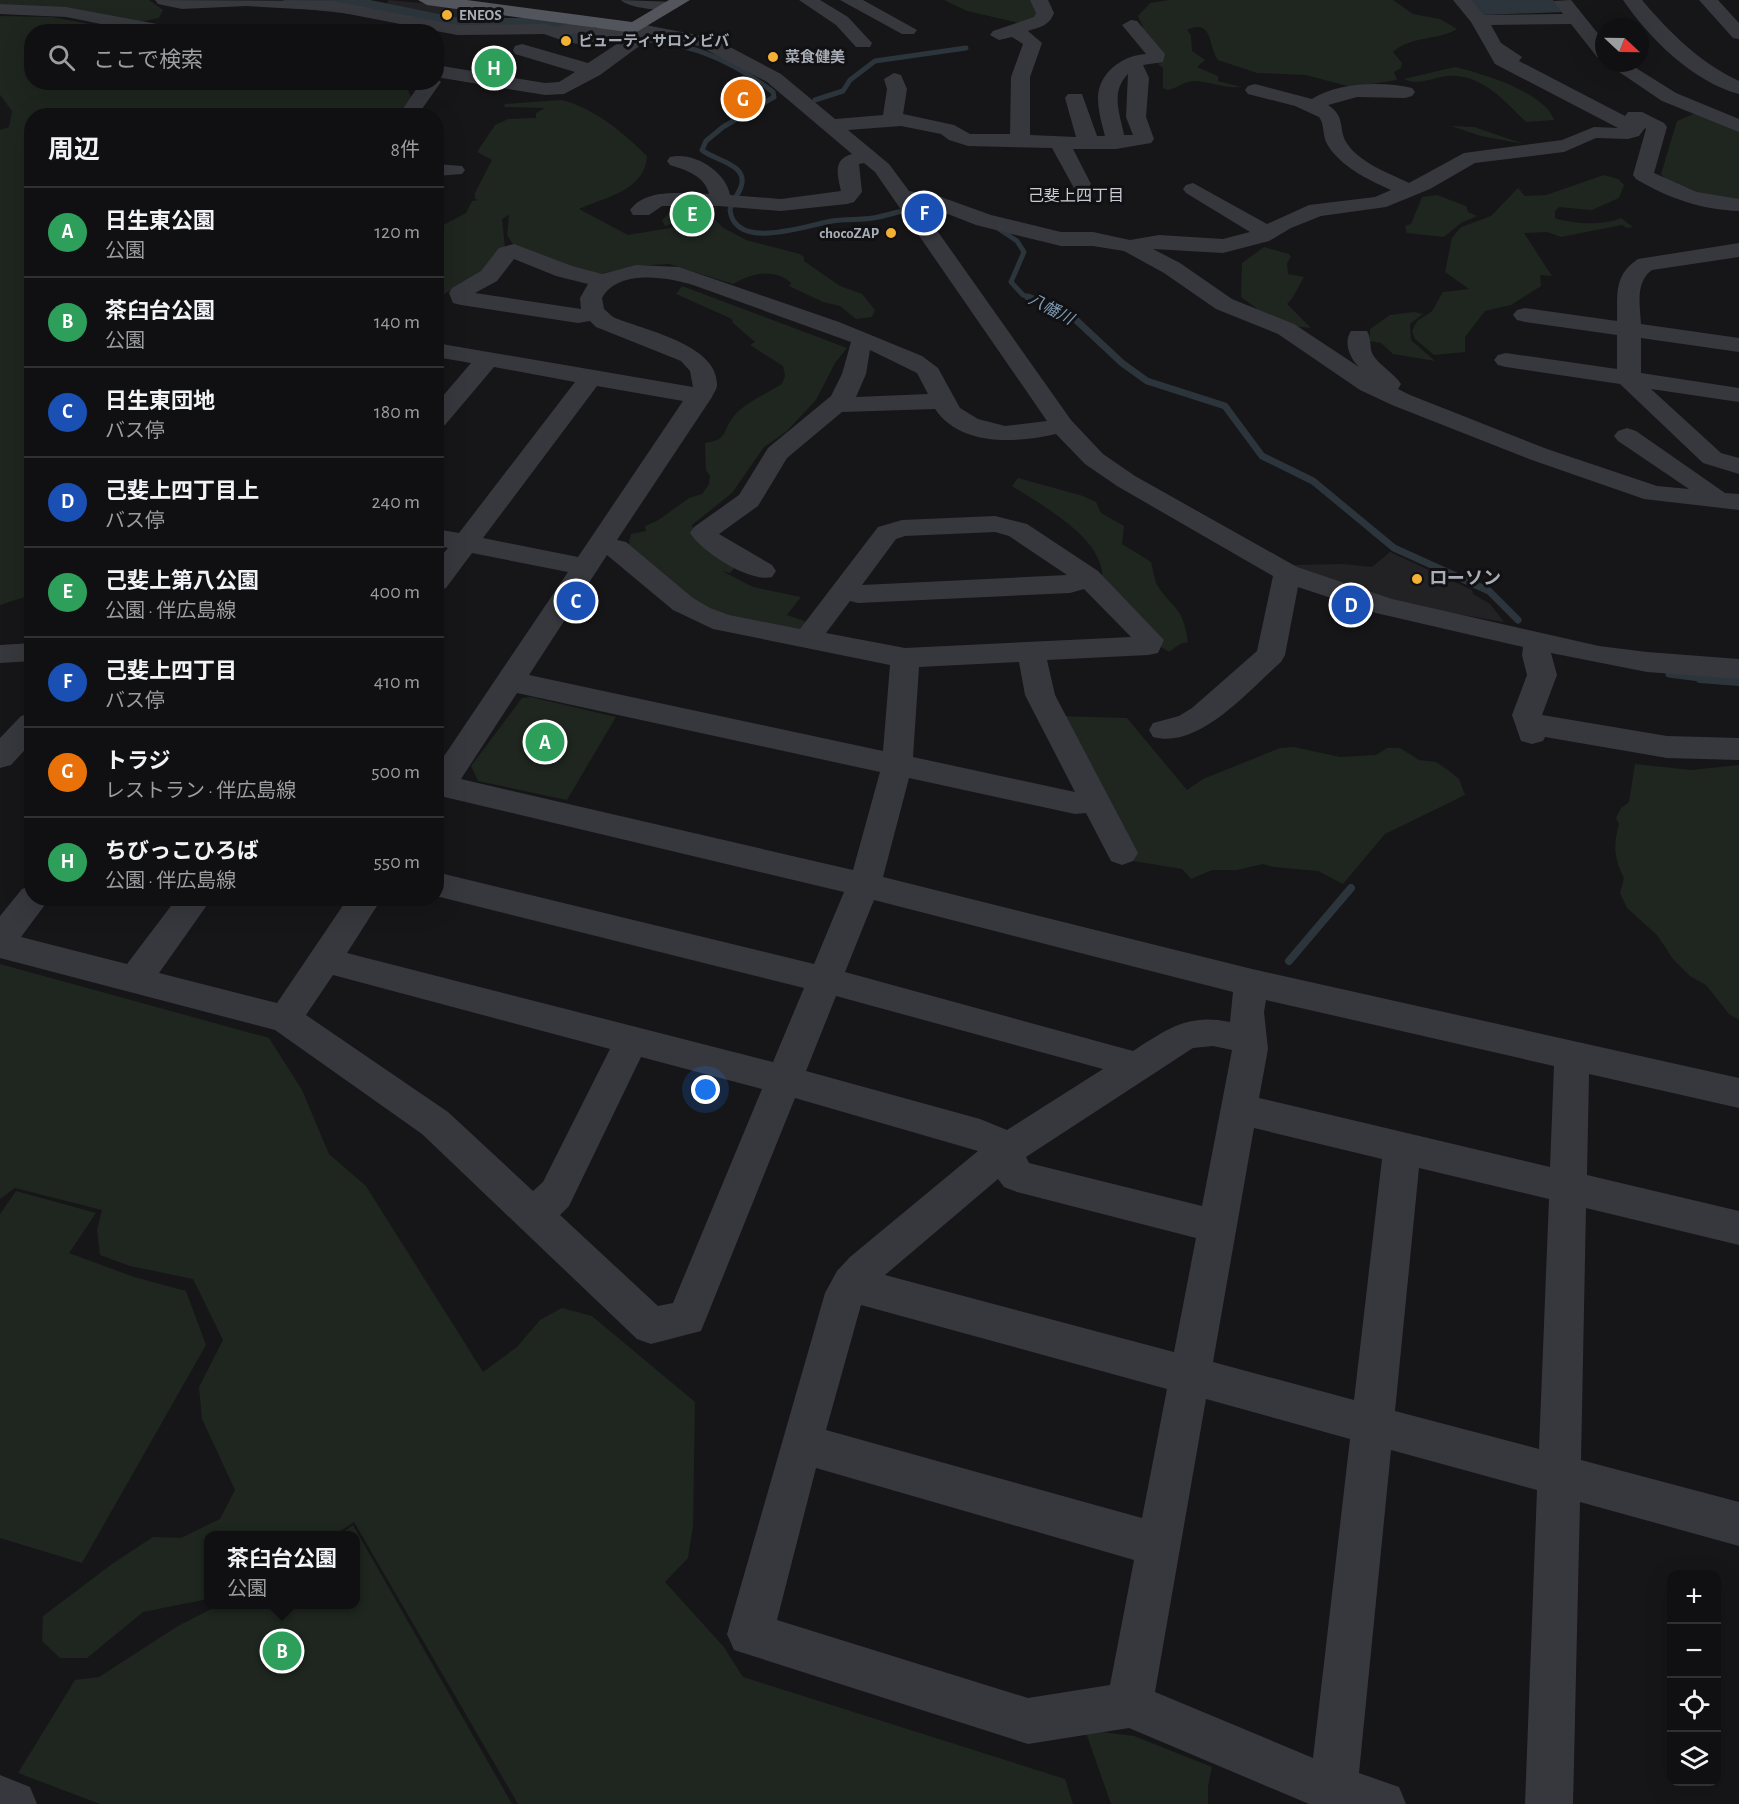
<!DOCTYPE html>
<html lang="ja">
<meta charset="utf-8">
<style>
body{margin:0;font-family:"Alegreya Sans","Noto Sans JP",sans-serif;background:#1e1e20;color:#f1f3f6}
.controls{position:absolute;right:18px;bottom:18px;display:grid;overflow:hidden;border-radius:12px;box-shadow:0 6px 24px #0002}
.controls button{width:54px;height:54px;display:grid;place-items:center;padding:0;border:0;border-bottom:2px solid #303032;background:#101012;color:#f1f3f6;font:30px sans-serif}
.compass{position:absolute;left:1595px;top:18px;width:54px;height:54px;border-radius:50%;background:#101012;box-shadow:0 6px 24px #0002;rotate:112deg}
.you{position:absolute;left:706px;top:1090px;width:21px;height:21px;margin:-15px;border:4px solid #fff;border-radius:50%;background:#1a73e8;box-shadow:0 0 0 9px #1a73e833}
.badge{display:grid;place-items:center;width:39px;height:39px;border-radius:50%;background:#2563eb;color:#fff;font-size:20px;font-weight:700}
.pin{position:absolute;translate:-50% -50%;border:3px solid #fff;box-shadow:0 2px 6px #0006}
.popup{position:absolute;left:204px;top:1531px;width:156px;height:78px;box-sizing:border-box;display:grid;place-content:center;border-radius:12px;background:#101012;filter:drop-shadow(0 2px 4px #0005);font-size:20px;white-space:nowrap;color:#9c9d9f}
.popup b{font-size:22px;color:#f1f3f6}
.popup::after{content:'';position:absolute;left:50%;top:100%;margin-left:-12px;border:12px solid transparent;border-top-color:#101012}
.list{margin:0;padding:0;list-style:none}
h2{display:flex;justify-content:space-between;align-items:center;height:78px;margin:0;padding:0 24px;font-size:26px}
h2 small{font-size:20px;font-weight:400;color:#9c9d9f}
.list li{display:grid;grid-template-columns:39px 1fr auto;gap:18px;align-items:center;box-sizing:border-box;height:90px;padding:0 24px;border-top:2px solid #303032}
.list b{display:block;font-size:22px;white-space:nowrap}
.list p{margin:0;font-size:20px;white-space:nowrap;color:#9c9d9f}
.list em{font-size:20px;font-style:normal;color:#9c9d9f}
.icon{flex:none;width:33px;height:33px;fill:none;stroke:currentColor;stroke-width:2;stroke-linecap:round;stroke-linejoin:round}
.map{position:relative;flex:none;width:1739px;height:1804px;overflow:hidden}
.search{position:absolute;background:#101012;box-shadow:0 6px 24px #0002;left:24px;top:24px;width:420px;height:66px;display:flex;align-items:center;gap:15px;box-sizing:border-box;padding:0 21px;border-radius:24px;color:#9c9d9f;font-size:22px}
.panel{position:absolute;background:#101012;box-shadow:0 6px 24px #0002;left:24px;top:108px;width:420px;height:798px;border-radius:24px}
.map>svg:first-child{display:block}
</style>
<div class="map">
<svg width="1739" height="1804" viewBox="0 0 1739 1804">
<rect width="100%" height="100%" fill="#161618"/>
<!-- built -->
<path fill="#222225" d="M389,0L461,7L490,21L499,23L471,25L443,21L384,7Z
M1390,552L1472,590L1473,594L1490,604L1504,622L1416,607L1299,571L1292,565L1343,564L1372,567Z"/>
<!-- green -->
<path fill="#1e261f" d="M0,0H149L163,10L159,18L140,22L0,4Z
M944,0H1033L1039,14L1024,24L967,11Z
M1169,0H1393L1413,14L1440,19L1457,29C1438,41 1412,35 1393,52L1402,63L1401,68L1394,72L1397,80L1351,87L1306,75L1257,73L1218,60C1208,46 1213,18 1187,30L1191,35L1192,51L1205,60L1197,67L1218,76V81L1241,87C1224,89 1210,81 1193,81C1182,82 1177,89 1167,90L1163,88V68L1159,65L1138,16L1150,3Z
M0,16L52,17L127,31L32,32V82H404L412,99L400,116H32L31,595L0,605V130L9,127L12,111L0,95Z
M490,58L516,63L500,77L473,72Z
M1455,67C1482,73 1546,93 1554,120L1526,122C1505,101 1480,72 1446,76C1432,78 1418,86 1404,79Z
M562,100C594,108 624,133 647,156C645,191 605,197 579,209L628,235L670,228L699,217L665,226L662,220L678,206L694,205L700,211L712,210L717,205L713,217L722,227L746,240L800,254L804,257V261L840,286L862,294L875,310L872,317L856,319L840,306L823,302L789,286L791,283C773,267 751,274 733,284L669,264L636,266L600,274L572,270L514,246L507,235L509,215L502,219L505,248L477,276L437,298L436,229L466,213L472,201L478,200L475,199V193L492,160L477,152L495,125L508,119L536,118V113L545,108L504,107L505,104Z
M1696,113L1739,130V200L1710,197L1666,179L1661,174L1677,121Z
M1451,126L1474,127L1524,144L1481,136Z
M1604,175L1618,179L1624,185L1619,198L1592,210L1559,207L1555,211V218C1572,224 1603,226 1621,218L1633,227L1627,228L1622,225L1561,237L1547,232L1524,233L1552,276L1540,275L1541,286L1511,305L1485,311L1465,337V352L1434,355L1415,339L1412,331L1417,321L1432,311L1443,292L1469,289L1445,272L1452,238L1461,227L1491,216L1518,188L1525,196L1546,195Z
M1437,195L1466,206L1468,212L1477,216L1461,223L1444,237L1407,233L1405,226L1411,224L1422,197Z
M1264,247L1289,254L1291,257L1287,263L1288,274L1304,277L1293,297L1287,304L1311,328L1293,326L1255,311L1256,308L1241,297L1242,263Z
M682,286L847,348L835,363L816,400L787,431L764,447L732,493L692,525L694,533L737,565L730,573L722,571L753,587L801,597L787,615L810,623L807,627L793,631L729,618L700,606L628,547L631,534L646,531L645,526L657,521L689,498L702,494L709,484L710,476L706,470L705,443C729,440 722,430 734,416C742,405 769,392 782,384L785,376L783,366L750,345L755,342L733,323L732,319L676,294Z
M1414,312L1423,314L1410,324L1411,340L1435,361L1393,354L1381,343L1370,341V329L1390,315Z
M1018,478L1083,496L1096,502L1101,513L1124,526L1122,544L1151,562C1153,569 1154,579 1157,585C1174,611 1183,606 1188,642L1180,644L1169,652L1161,647L1102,585C1110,541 1044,507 1012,486Z
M531,697L616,717L567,800L478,781L471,766L522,698Z
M1057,716L1127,718L1187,790L1203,779L1280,748L1294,747L1340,757L1376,755L1387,748H1400L1419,760L1436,762L1448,770L1459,779L1465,795L1385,834L1343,884L1318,871L1274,867L1263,864L1237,870H1212L1191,879L1182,869L1133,861Z
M1635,764L1691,770L1739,765V1020L1729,1014L1706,985L1690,976L1673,959L1657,935L1627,908L1620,893L1624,878C1614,858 1613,846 1619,824L1616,818L1621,808L1629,802Z
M0,964L269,1038L302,1090L329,1154L366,1186L483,1372L517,1347L540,1320L562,1308L592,1316L695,1402L693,1526L688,1558L665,1582L723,1646L743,1677L1065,1779L1073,1804H518L354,1522L335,1535L208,1536V1599L143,1612L87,1658H60L42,1641L43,1616L112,1564L153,1537L181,1538L220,1519L235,1490L202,1419L199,1387L223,1340L193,1279L130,1266L100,1255L97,1230L102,1210L15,1188L0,1199Z
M16,1191L96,1213L69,1253L134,1277L186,1291L206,1345L82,1563L0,1538V1214Z
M353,1525L512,1804H100L18,1773L75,1680L99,1677L178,1626L219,1605L356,1604V1536L339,1535Z
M1085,1730L1134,1736L1212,1767L1208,1786V1804H1111Z"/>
<!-- water -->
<path fill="#2c353c" d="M1468,0H1553L1562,12L1483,15Z"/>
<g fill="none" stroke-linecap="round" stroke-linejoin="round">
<!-- stream-far2 -->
<path stroke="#2c353c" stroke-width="5" d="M626,37C686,43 725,55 773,92L774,97L723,127L706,141L702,150C715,161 749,164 741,187C738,195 732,201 730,210C735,252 808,225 832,221C846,219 860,220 873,218C897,214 917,203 941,209
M815,100L843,91L850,80L875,61L966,48
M999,229L1017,241L1024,252L1011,282L1023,295L1032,298"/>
<!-- stream-far1 -->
<path stroke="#2c353c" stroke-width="7" d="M1028,297L1056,308L1076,320L1122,363L1147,381L1225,406L1262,456L1313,481L1394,548L1489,591L1518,620
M1669,674L1723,681"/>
<!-- stream -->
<path stroke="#2c353c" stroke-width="8" d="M1700,679L1739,682
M1289,961L1351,888"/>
<!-- river -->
<path fill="#2c353c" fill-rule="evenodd" d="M283,0H370L459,18H548L583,29L636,31L640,37L636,43L580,45L545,34H459L379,17L296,8L287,6Z"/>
<!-- minor -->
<path fill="#37383d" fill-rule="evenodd" d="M155,0L333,1L457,25L547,24L557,27L574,22L596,28H618L635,23L713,38L781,74L835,119L883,115L887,89L884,79L894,73L901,75L907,89L903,114L954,125L970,134H1010L1011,77L1023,44L1012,37L999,40L990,35L993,31L1034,17L1036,13L1030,0H1048L1054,13C1049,26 1040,27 1028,31L1042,43L1030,77V135L1076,137L1065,98L1068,94H1082L1097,136H1105C1102,124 1098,111 1098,98C1098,73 1123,55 1146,54L1122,25L1131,20L1137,21L1165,54L1163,62L1143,65L1149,78L1146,117L1154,139L1151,143L1116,149H1073L1091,184L1088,188H1074L1052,148L968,146L949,140L941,134L901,126L848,130L889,164L909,191L941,197L991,215L1061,232H1093L1130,240L1159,235L1223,239L1250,232L1186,193L1183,189L1186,185L1193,183L1267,224L1309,205L1375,197L1391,190C1367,179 1341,167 1327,144C1322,135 1325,125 1319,117L1295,106L1248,94L1245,90L1248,86L1255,84L1312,99C1338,82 1383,81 1412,88L1415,92L1412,96L1405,98L1357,97L1328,105C1346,117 1338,127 1346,142C1359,163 1389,173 1409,183L1464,153L1562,140L1594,127L1618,128L1495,64L1471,22L1453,0H1471L1484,15L1563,14L1553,1L1571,0L1604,41V59L1597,57L1571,24L1491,25L1501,43L1522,57L1519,61L1625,116L1628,112H1642L1664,123L1667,127L1654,173L1697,192L1739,199V211C1702,210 1668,198 1636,179L1633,175L1646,129L1645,128L1639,136L1628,139L1596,138L1564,152L1475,163L1430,189L1386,207L1321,216L1291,228L1269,241L1223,253L1153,249L1180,263L1232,299L1294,324L1359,367C1350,358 1343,343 1351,331H1367C1372,339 1369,348 1373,355C1380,366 1394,373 1401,384L1398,389L1410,395L1547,449L1657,486L1689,489L1618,441L1614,436L1618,431L1627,428L1636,431L1725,493L1739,494V510L1644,499L1529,459L1392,405L1360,390L1278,334L1216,309L1164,273L1124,251L1093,246H1061L976,225L930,207L919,205L1071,420L1103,454L1135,476L1297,567L1392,599L1599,646L1647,652L1739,659V679L1647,672L1551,653L1557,675L1542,715L1667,736L1739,738V760L1667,758L1545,737L1543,741L1532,744L1521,741L1512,715L1527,675L1522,655L1523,647L1376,613L1298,587L1285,655L1281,662C1250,689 1199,750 1153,737L1149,730L1153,723L1179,716L1192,708L1257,651L1273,576L1117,486L1085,464L1056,434C1017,443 961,447 935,409L842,412L787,458L758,506L719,534L772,565L776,571L772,577C750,583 702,552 690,533L694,527L739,495L768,448L831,396L842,374L851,342L693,285C666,277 618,269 602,298L604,309L613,317C643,330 718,344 717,385C717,389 713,394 712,397L617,540L626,542L693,598L710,608L729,615L800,629L878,527L902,520L995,516L1027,524L1098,571L1164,640L1158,653L1148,655L1047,660L1055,695L1138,853L1133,861L1122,865L1111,861L1086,813L1075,814L909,778L883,877L1252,969L1739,1078V1108L1589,1074L1587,1175L1739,1211V1245L1586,1208L1581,1460L1739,1502V1546L1580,1502L1573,1804H1525L1537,1490L1391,1450L1359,1773L1399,1787L1406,1804H1309L1129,1728L1028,1744L734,1650L727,1634L825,1293L837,1271L850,1257L978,1151L795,1098L701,1331L651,1344L637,1339L422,1134L275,1030L0,958V916L22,889L32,886V898H50L21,937L127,964L177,898H212L159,973L277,1003L348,898H382L347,953L773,1062L804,988L436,896V872L814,964L844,892L436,795V768L568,572L472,553L446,588L436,591V562L448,548L436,545V529L459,533L575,382L494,367L445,425L436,427V404L471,363L436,357V343L693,387L690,371L681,361L596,327L590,321L578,323L461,305L453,303L449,293L452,288L481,271L499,248L514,244L572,266L602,274L636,265L679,267L839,322L922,356L938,368L960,408L978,419L1005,426L1047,421L875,172L864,163L859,164L862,192L854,202L847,204L781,211L719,206H662L649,215H633L630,210C647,187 684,194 709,194C705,176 686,170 670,165L667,161L670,157C693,151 726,171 730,195L781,199L841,191C837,174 833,159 852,154L767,82L699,46L653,36L600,75L564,94L545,95L436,77V65L545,83L559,82L575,72L515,54L513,50L515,46L522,44L588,63L629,36L595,39L574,33L561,40L544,34L457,35L333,11L246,6L182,9L158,4ZM1128,74L1126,117L1133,135H1124C1120,114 1110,92 1128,74ZM514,259L556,276L588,284L580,298L581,309L475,293L497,281ZM870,350L917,373L928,394L856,397L866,374ZM597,386L683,401L578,557L483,538ZM995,532L1009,536L1067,575L862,585L896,539L905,536ZM607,555L673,610L713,629L890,665L883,751L529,675ZM1084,589L1131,637L905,648L826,633L850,601L858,603L1070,593ZM1019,662L1025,695L1075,792L913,757L919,667ZM517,693L880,772L853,870L461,779ZM874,900L1233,992L1230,1022C1188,1013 1167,1029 1133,1051L845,972ZM333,975L610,1049L543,1182L533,1191L448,1112L306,1015ZM836,996L1103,1069L1007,1130L980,1119L806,1071ZM1266,1000L1554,1066L1550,1167L1259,1098L1268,1049L1264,1012ZM1213,1046L1232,1050L1202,1206L1029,1163L1026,1157L1193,1048ZM641,1057L762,1089L673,1303L658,1306L560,1215L569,1206ZM1254,1128L1382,1159L1354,1400L1213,1362ZM1419,1168L1549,1199L1539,1449L1395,1411ZM998,1179L1004,1187L1017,1192L1196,1238L1174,1352L885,1275ZM861,1305L1167,1389L1142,1518L826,1430ZM1206,1399L1350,1439L1313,1758L1155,1692ZM816,1468L1134,1560L1110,1685L1028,1698L777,1620Z
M621,0L675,2L678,6C671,14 628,8 621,0Z
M799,0H820L848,17L872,43L870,47H856L836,25Z
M840,0H863L917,30L914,34H902Z
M1623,0H1642C1670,33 1699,62 1739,81V94C1693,82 1649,38 1623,0Z
M1699,0H1718L1739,23V39L1733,38Z
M0,4L66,7L173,27L182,32H141L66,17L0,14Z
M1606,63H1628L1676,93L1739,119V132L1662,101Z
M436,78L441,82L417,116H398L421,82H436Z
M436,164L462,166L465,170L462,174L436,176Z
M1739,243V257L1652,270C1635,282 1640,305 1641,324L1739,338V352L1641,338V373L1739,388V402L1651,389L1721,453L1739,458V474L1703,463L1620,384L1506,367L1498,365L1494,360L1498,355L1506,353L1617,369V335L1525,322L1517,320L1513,315L1517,310L1525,308L1617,321C1618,294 1613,276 1638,259Z
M32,643V661L0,663V645Z
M32,713V742L11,765L0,768V738L21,716Z
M0,1775L30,1787L37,1804H0Z"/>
<!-- major -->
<path fill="#53555c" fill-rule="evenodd" d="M418,0H467L632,22L669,0H690L635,33L427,5Z"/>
</g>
<!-- markers -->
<g fill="#f2b134" stroke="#111113" stroke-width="2">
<circle cx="447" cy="15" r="6"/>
<circle cx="566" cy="41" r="6"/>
<circle cx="773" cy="57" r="6"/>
<circle cx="891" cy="233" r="6"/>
<circle cx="1417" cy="579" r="6"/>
</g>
<g text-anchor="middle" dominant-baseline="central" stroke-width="6" stroke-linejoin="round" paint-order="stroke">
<!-- far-poi labels -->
<g font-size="15" font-weight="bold" fill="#a8adb8" stroke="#111113" text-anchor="start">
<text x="459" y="15">ENEOS</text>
<text x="578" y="41">ビューティサロン ビバ</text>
<text x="785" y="57">菜食健美</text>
<text x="879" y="233" text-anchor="end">chocoZAP</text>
</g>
<!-- far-neighbourhood labels -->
<g font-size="16" fill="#c9ccd4" stroke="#111113">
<text x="1076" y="196">己斐上四丁目</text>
</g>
<!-- far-water labels -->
<g font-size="16" font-style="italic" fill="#7f9bb3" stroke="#111113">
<text transform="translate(1051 309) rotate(28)">八幡川</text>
</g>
<!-- poi labels -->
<g font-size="18" font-weight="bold" fill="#a8adb8" stroke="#111113" text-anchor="start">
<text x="1429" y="579">ローソン</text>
</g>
</g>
</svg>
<div class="controls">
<button>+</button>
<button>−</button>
<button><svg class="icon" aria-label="locate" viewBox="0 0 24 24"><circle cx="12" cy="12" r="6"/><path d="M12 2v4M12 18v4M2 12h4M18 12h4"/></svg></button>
<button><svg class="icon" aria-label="layers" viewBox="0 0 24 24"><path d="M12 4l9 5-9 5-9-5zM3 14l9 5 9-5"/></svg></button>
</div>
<svg class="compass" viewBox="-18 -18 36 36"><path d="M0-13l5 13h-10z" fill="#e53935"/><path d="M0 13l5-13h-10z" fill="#9c9d9f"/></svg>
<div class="you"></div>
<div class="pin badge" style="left:545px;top:742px;background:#2e9e5b">A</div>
<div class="pin badge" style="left:282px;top:1651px;background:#2e9e5b">B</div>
<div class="popup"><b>茶臼台公園</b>公園</div>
<div class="pin badge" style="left:576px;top:601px;background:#1a4fb4">C</div>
<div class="pin badge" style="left:1351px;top:605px;background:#1a4fb4">D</div>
<div class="pin badge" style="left:692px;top:214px;background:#2e9e5b">E</div>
<div class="pin badge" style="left:924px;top:213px;background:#1a4fb4">F</div>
<div class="pin badge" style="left:743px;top:99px;background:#e8710a">G</div>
<div class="pin badge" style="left:494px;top:68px;background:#2e9e5b">H</div>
<div class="search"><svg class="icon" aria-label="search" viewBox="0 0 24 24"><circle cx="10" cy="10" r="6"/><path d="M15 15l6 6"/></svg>ここで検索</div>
<section class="panel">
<h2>周辺<small>8件</small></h2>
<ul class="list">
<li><span class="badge" style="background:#2e9e5b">A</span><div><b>日生東公園</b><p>公園</p></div><em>120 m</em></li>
<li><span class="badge" style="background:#2e9e5b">B</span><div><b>茶臼台公園</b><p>公園</p></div><em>140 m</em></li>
<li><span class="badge" style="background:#1a4fb4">C</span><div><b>日生東団地</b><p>バス停</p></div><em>180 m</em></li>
<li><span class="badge" style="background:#1a4fb4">D</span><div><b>己斐上四丁目上</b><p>バス停</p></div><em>240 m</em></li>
<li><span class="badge" style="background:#2e9e5b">E</span><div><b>己斐上第八公園</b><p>公園 · 伴広島線</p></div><em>400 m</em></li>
<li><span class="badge" style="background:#1a4fb4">F</span><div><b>己斐上四丁目</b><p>バス停</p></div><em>410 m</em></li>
<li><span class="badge" style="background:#e8710a">G</span><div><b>トラジ</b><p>レストラン · 伴広島線</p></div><em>500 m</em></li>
<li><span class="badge" style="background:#2e9e5b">H</span><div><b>ちびっこひろば</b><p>公園 · 伴広島線</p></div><em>550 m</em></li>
</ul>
</section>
</div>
